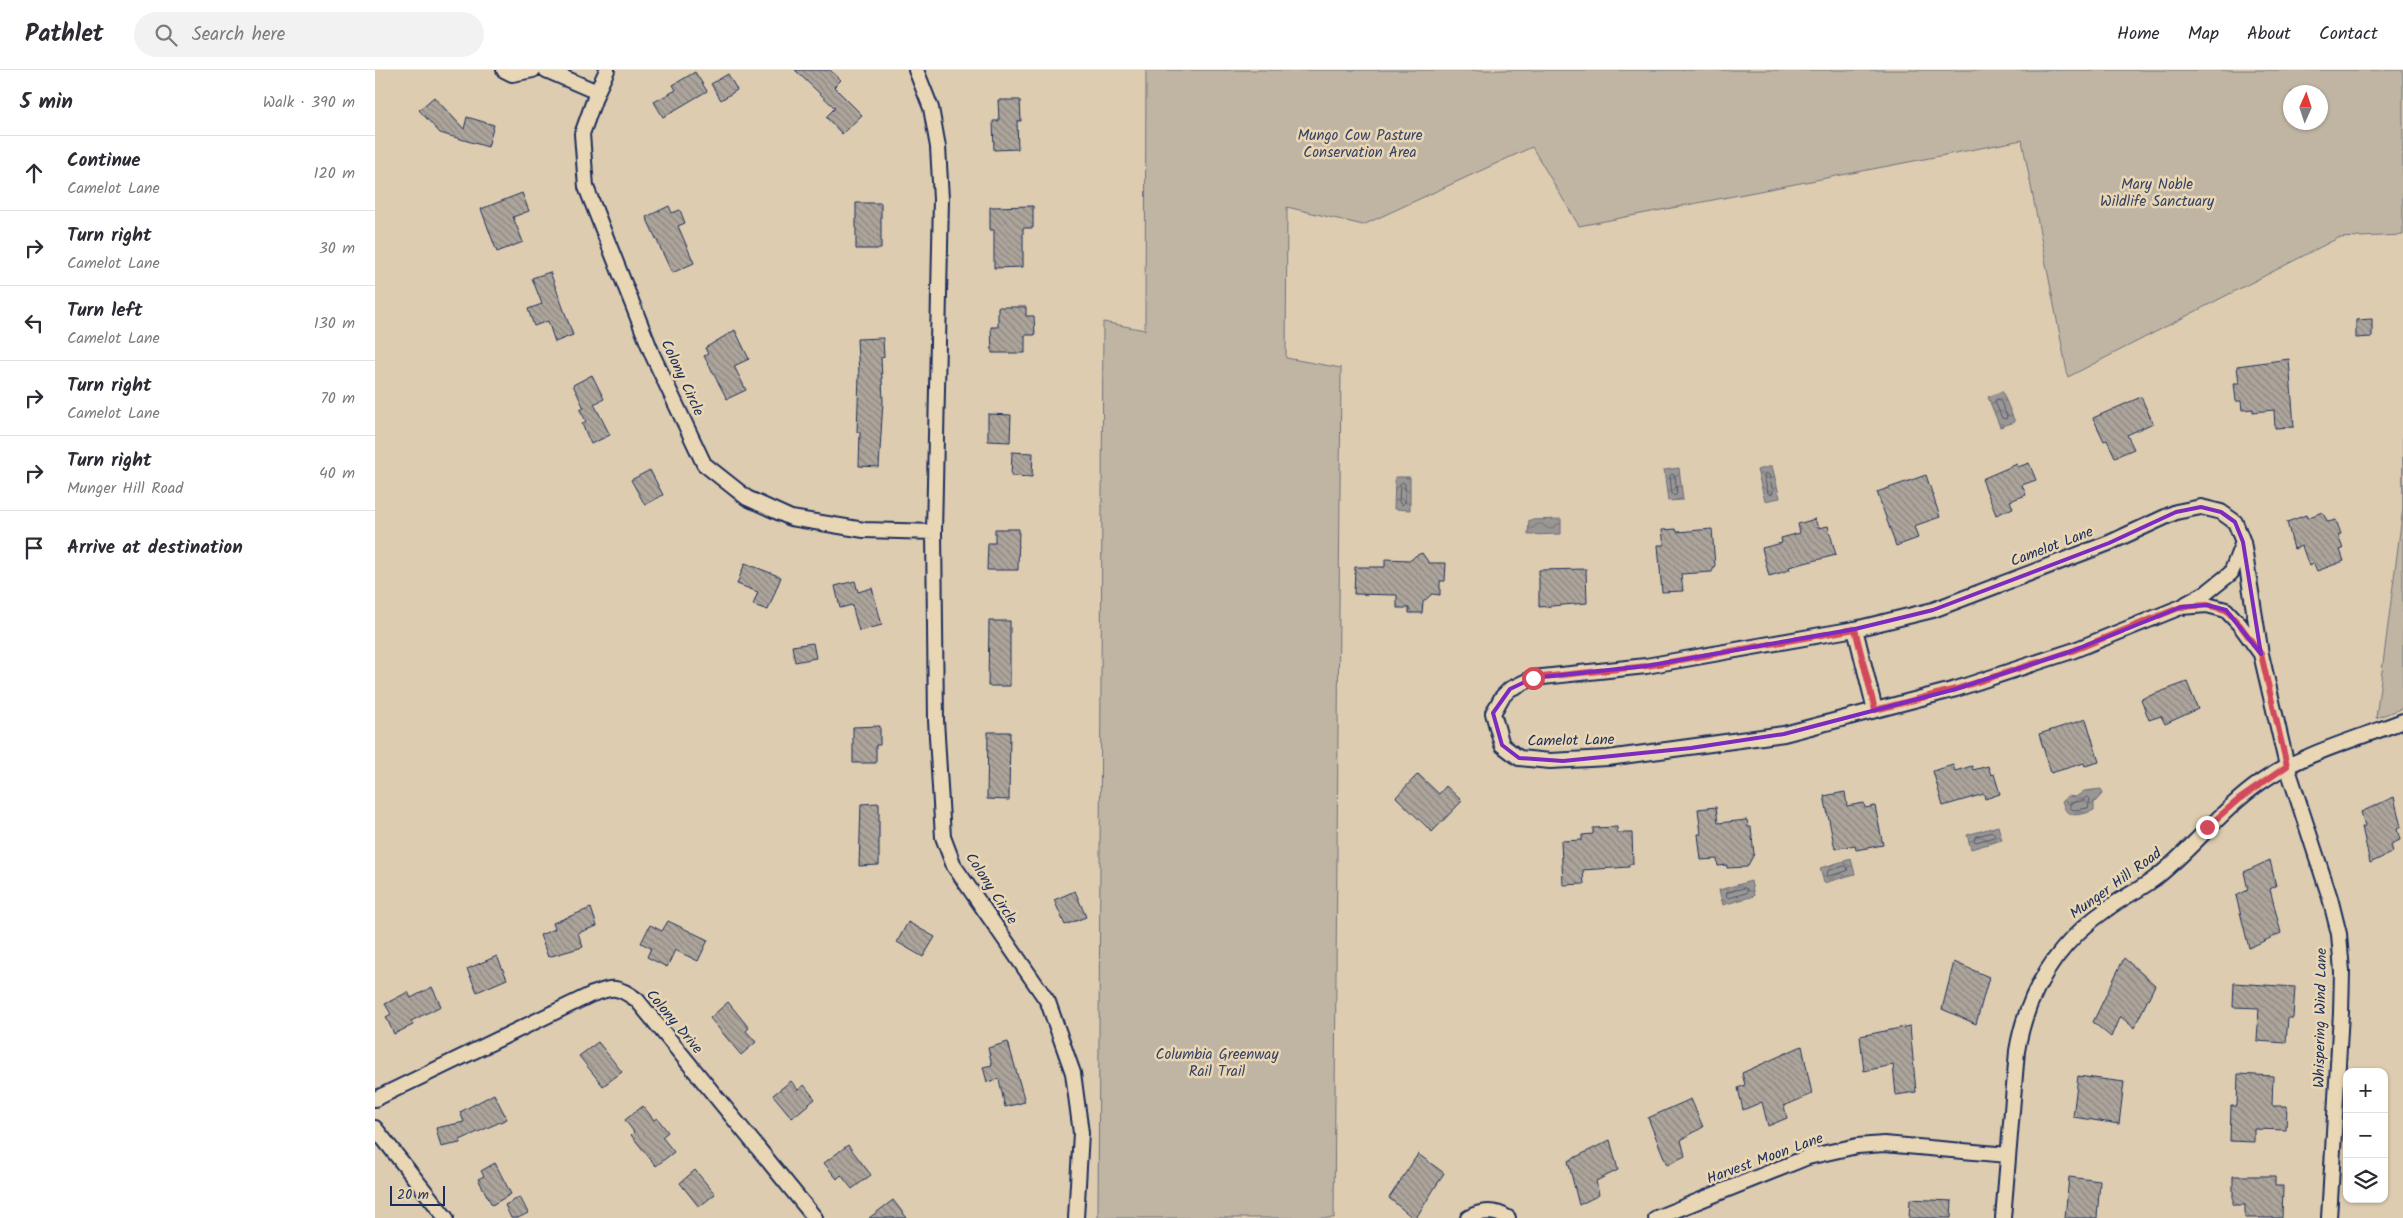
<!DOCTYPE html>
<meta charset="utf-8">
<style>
body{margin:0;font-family:Kalam,sans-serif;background:#f2f2f3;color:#2b2b33}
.controls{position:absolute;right:15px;bottom:15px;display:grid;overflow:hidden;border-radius:10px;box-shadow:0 1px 4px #0004}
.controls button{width:45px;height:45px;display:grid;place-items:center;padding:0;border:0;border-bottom:1px solid #e1e1e2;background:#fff;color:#2b2b33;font:25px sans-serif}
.compass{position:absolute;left:1908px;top:15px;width:45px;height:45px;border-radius:50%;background:#fff;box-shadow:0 1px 4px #0004;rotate:3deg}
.scale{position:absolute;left:15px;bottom:12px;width:55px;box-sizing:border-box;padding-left:5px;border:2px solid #1b2f5e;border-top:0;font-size:14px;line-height:18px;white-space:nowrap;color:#1b2f5e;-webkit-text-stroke:4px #e9d6b4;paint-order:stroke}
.stop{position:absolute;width:15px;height:15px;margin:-11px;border:4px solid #d1495b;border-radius:50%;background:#fff}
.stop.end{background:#d1495b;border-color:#fff;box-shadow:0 1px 5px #0008}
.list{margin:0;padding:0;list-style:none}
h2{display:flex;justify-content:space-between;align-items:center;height:65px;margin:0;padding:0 20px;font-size:21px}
h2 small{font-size:16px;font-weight:400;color:#7c7c81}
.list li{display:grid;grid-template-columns:32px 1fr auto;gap:15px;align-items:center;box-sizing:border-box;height:75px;padding:0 20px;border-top:1px solid #e1e1e2}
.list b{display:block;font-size:19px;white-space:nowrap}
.list p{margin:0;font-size:16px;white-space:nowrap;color:#7c7c81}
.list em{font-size:16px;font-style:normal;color:#7c7c81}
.icon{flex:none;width:28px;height:28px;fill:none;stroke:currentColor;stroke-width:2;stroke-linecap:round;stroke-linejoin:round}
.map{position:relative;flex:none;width:2028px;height:1148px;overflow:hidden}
header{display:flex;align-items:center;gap:30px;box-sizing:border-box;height:70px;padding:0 25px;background:#fff;border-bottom:1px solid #e1e1e2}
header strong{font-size:24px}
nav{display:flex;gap:28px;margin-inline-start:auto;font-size:18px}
.search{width:350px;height:45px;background:#f2f2f3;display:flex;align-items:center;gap:12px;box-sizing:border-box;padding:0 18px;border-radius:28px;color:#7c7c81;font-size:19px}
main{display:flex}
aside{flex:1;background:#fff}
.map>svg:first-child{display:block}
</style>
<header>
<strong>Pathlet</strong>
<div class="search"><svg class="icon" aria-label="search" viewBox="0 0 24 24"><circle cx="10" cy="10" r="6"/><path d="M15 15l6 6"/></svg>Search here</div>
<nav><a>Home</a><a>Map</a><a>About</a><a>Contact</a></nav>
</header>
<main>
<aside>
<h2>5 min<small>Walk · 390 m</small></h2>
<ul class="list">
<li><svg class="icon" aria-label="ahead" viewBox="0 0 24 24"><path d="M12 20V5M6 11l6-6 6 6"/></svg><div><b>Continue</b><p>Camelot Lane</p></div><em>120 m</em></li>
<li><svg class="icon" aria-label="right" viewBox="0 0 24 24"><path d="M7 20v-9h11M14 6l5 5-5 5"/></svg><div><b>Turn right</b><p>Camelot Lane</p></div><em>30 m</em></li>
<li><svg class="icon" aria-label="left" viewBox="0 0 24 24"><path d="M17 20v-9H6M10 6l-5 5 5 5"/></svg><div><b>Turn left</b><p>Camelot Lane</p></div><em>130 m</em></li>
<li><svg class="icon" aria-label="right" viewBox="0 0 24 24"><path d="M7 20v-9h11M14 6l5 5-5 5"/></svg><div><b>Turn right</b><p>Camelot Lane</p></div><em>70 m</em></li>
<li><svg class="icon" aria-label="right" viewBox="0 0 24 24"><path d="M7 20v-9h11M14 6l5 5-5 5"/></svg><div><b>Turn right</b><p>Munger Hill Road</p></div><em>40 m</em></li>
<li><svg class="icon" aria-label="arrive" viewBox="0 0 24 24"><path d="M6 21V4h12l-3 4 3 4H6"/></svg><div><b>Arrive at destination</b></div></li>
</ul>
</aside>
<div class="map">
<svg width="2028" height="1148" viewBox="0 0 2028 1148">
<defs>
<pattern id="water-waves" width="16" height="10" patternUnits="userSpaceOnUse" patternTransform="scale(1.25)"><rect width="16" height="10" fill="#9a9693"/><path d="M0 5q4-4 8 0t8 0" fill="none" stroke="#7d7b7b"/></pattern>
<pattern id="building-back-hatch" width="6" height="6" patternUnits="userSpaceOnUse" patternTransform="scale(1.25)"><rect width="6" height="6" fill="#ada59b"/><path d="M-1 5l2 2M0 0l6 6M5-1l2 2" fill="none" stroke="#8c8782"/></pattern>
</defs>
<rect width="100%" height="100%" fill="#ddccaf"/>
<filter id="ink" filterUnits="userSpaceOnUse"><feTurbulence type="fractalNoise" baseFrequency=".02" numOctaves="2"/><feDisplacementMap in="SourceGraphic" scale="10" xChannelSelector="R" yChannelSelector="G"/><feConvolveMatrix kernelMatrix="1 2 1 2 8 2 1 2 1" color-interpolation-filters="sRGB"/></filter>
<g filter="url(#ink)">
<!-- park -->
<path fill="#c0b5a3" stroke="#6e7280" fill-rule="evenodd" d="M771,0H2028V165L1963,168L1693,307L1647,70L1204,156L1157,77L988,155L912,137L911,288L966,298L959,1148H723L728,252L770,260ZM1946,22V52H1916V22Z
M2028,367V638L2001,648L2028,438Z"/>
<!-- water -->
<path fill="url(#water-waves)" stroke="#676d7e" d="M1627,321L1640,352L1625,357L1613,327Z
M1397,396L1405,428L1390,431L1382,400Z
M1304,398L1308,430L1293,431L1289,400Z
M1020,407H1035V440L1019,439Z
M1186,449V464L1153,465L1154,450Z
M1726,719L1728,723L1719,733V740C1713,743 1697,748 1692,742C1689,739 1689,735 1687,732L1692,726L1701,727L1709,721Z
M1623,756L1627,770L1596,779L1592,765Z
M1476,789L1480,804L1449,813L1445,798Z
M1376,811L1379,826L1348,835L1344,820Z"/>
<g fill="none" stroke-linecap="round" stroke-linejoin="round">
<!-- shore -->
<path stroke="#4e5873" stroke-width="1" d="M1622,329L1625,330L1632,346L1631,349L1627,348L1620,332Z
M1391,403L1394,405L1398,422L1397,425L1393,423L1389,406Z
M1297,404L1300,406L1302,423L1300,426L1297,424L1295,406Z
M1028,412L1030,414V432L1027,435L1024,432L1025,415Z
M1712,727L1715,729L1713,738L1699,740L1695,738V733L1707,731Z
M1618,762L1620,765L1619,767L1601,772L1599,771L1600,767Z
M1470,796L1473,798L1472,801L1454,806L1452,805L1453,801Z
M1370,818L1373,820L1371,823L1354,828L1351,826L1352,823Z"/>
</g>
<!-- building -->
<path fill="url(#building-back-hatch)" stroke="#1b2f5e" d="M420,0H455L466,10L459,17L487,45L467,64L451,47L460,38Z
M320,2L332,21L288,47L279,32L301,20L298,15Z
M353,4L362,20L346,30L336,14Z
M59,27L89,59L92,47L119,55L113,77L65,63L44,40Z
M623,30H645L646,51H642L643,79L619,80L618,51H624Z
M147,123L154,141L138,147L148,172L122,182L106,139Z
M481,133H506V179H481Z
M294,136L297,143L305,140L310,153L303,156L319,193L297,203L271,147Z
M658,136V158H648V197L619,198V160H615V137Z
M175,202L198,265L180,272L173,251L159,256L153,239L167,234L157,208Z
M623,237H651V246H659L660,265H650V283H617L616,257H623Z
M1997,249V267L1981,268V250Z
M360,260L374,289L359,296L371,320L352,329L329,286L333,284L330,278Z
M508,268L509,287L506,288L508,331L504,397L484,396L485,362H482L484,305L482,269Z
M1914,289L1919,357L1900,358L1899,340L1878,342V339L1867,340L1866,331H1861L1859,313H1864L1862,296Z
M217,305L229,329L219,334L235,365L216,374L207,354L211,351L205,340L209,338L198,315Z
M1766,327L1778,353L1752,365L1759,379L1740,387L1732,370L1729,371L1718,348Z
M613,344L636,345L635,372L613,371Z
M637,382L658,383L657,407L636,406Z
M1654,393L1661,410L1647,415L1651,425L1635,431L1638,438L1621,445L1607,409L1642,394L1643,397Z
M275,400L288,425L270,435L256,410Z
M1551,405L1565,447L1539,456L1543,468L1521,476L1502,422Z
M1947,442L1953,452L1961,450L1966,464L1963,465L1968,479L1965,480L1969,491L1942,501L1939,494L1934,496L1927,476L1919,479L1912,452L1931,445L1932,448Z
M1440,449L1443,458L1453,456L1461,485L1414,497L1415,500L1394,506L1387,478L1407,473L1406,468L1425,463L1423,454Z
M620,459H644L643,500H612L613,473H620Z
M1301,459L1302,462L1337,459L1340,495L1337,502L1306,504L1308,521L1287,522L1283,475H1289L1287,460Z
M1047,483L1054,493H1071L1070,511H1065V525L1057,524L1048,532L1047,543H1034V538H1022V525L979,524L980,497H1010V489L1036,490L1040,486Z
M370,493L406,507L393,540L378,535L383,522L362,514Z
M1211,499L1212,533L1164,537V500Z
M480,511L483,522L497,518L507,555L484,561L477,535L465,538L460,516Z
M614,551H635V616H613Z
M438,573L441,588L420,592L417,576Z
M1812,612L1823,639L1790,654L1786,646L1774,650L1766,629Z
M1711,649L1724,692L1710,696L1709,693L1676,703L1664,664Z
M505,656V675H501V693H478V657Z
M613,662H635L634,730L612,729Z
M1578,695L1580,701L1597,696L1598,700L1613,696L1616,705L1619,704L1625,724L1610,729L1609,724L1568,736L1558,701Z
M1043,704L1064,724L1071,716L1087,731L1057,762L1021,727Z
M1470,722L1472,736L1489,733L1490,738L1500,736L1508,775L1481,780L1480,775L1460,779L1449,726Z
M2019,727L2026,757L2022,759L2025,770L2016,774L2018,782L1995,793L1987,757L1990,756L1986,742Z
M504,733V795L484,796L486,734Z
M1341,737L1343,753L1372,750L1373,757H1376L1379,784L1372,797L1352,798V795L1343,796L1342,789L1326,790L1323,764H1326L1323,739Z
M1242,757V763H1257L1258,794H1254V797L1208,800L1209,814L1188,815L1186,771L1207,770V765L1218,764V758Z
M1895,790L1901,816L1895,819L1906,863L1874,878L1861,826L1873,820L1869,802Z
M700,821L711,847L690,855L679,830Z
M216,838L222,856L203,863L208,877L173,887L165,865L180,859L178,853Z
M293,851L333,870L323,891L300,880L292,897L272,887L276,878L266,873L275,855L287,861Z
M533,852L560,867L548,887L522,872Z
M122,886L132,909L102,922L92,899Z
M1749,888L1780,915L1759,958L1745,946L1736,967L1718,952Z
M1579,892L1614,907L1601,954L1567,939Z
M1859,913L1920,917L1918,948H1913L1911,973L1882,971L1884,938L1858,937Z
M57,917L66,936L36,951L38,955L19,964L11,947L16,944L10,934L33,922L36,928Z
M353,932L374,958L371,961L381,972L366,985L335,948Z
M1535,956L1541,1022L1521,1025L1518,995L1489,1001L1485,966Z
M223,972L247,1002L228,1016L204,986Z
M633,972L650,1032L630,1037L624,1009L612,1012L608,997L617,995L613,978Z
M1427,976L1437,1024L1409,1036L1412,1048L1393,1056L1387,1032L1368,1040L1363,1018L1370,1015L1367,1003Z
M1863,1004L1898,1006L1897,1036H1912L1911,1060L1879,1059V1072L1855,1071L1856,1036H1862Z
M1703,1006L1749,1012L1744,1054L1698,1047Z
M416,1011L423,1020L429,1015L440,1029L417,1048L398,1025Z
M119,1024L132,1049L85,1070V1073L66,1077L61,1058L89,1052L85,1042Z
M1316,1029L1328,1057L1306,1070L1310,1086L1292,1095L1273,1048Z
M268,1036L279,1050L282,1048L293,1062L287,1067L299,1082L281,1096L256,1065L259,1062L250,1050Z
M1235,1070L1243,1100L1221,1111L1224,1125L1204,1135L1193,1091Z
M473,1075L496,1105L477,1119L466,1105L462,1109L449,1093Z
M1043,1084L1069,1103L1041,1148H1038L1014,1128Z
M120,1093L136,1124L117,1135L103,1109L109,1106L106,1101Z
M320,1100L340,1124L324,1137L305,1113Z
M1858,1106H1900V1116H1908L1907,1148H1870V1135H1858Z
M1694,1107L1725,1111L1722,1148H1690Z
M145,1127L153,1143L143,1148H136L130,1135Z
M1535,1129L1577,1131L1576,1148H1534Z
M518,1130L532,1148H494Z"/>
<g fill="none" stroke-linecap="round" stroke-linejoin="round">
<defs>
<path id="street" d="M129,0L137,4L158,0
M171,0L222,22
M232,0L222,22L207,64L211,117L278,286L329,394L372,428L416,448L489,460L559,462
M541,0L556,38L563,77L566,129L559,462L561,650L568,767L579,796L673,932L698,1003L706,1063L701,1148
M1811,534L1831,523L1856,503L1868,472
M1480,559L1500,640
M1886,584L1865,555L1851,540L1832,535L1806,537L1697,581L1581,619L1409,664L1233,688L1175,691L1144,688L1127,675L1118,643L1127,627L1135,619L1158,608L1271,596L1480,559L1558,540L1734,473L1801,442L1826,437L1846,442L1860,452L1868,472L1886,584L1912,696L1955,828L1964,864L1967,902L1966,943L1954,1148
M0,1029L215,925C238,917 242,915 262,930L440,1148
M0,1058L71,1148
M1093,1148C1107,1140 1120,1140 1133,1148
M1281,1148L1433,1087L1482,1076L1509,1074L1633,1085
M1628,1148L1642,981C1652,921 1682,874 1732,839C1748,827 1767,819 1783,806C1819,777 1847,739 1886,712C1926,684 1982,669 2028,651"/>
</defs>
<!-- street casing -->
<use href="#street" stroke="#1b2f5e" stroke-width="18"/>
<!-- street -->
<use href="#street" stroke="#e9d6b4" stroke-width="14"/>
</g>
</g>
<g fill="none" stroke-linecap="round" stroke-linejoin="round" filter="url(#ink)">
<!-- route -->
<path stroke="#d1495b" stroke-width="6" d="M1158,608L1272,596L1480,559L1500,640L1581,619L1697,581L1806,537L1832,535L1851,540L1865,555L1886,584L1912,696L1863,730L1832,757"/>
</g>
<!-- marked area -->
<path fill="none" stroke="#7b2cbf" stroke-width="4" stroke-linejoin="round" d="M1826,437L1846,442L1860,452L1868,472L1886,584L1851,540L1832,535L1806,537L1697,581L1581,619L1409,664L1316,678L1188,691L1144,688L1127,675L1118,643L1135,619L1158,608L1271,596L1480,559L1558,540L1734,473L1801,442Z"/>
<g text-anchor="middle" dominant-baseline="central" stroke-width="5" stroke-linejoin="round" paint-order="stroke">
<!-- park labels -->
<g font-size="15" fill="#344368" stroke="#e9d6b4">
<text x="985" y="66">Mungo Cow Pasture<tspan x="985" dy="17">Conservation Area</tspan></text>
<text x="1782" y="115">Mary Noble<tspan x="1782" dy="17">Wildlife Sanctuary</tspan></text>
<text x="842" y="985">Columbia Greenway<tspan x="842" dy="17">Rail Trail</tspan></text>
</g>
<!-- street labels -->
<g font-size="15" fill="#1b2f5e" stroke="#e9d6b4">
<text transform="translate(307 308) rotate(65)">Colony Circle</text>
<text transform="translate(1677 477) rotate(-21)">Camelot Lane</text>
<text transform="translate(1196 671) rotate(-1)">Camelot Lane</text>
<text transform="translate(1741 814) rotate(-36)">Munger Hill Road</text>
<text transform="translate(616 819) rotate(57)">Colony Circle</text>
<text transform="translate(1946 948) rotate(-89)">Whispering Wind Lane</text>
<text transform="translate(299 952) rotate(50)">Colony Drive</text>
<text transform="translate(1390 1089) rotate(-20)">Harvest Moon Lane</text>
</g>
</g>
</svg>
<div class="controls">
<button>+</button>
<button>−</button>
<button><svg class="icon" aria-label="layers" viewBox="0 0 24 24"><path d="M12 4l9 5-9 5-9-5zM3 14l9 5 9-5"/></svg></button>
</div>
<svg class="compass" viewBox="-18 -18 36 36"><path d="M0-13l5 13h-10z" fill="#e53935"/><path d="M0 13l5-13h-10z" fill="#7c7c81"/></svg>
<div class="scale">20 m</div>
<div class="stop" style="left:1158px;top:608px"></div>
<div class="stop end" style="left:1832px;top:757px"></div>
</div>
</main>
